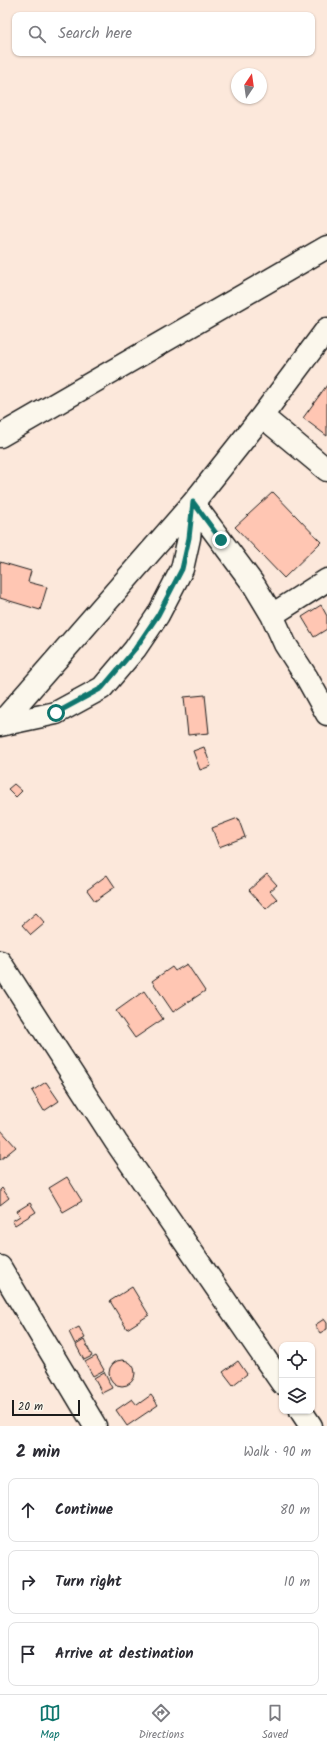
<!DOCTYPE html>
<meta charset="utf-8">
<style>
body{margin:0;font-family:Kalam,sans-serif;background:#f2f2f3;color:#2b2b33}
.controls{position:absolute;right:12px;bottom:12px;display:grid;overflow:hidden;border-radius:8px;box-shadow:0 1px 3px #0004}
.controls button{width:36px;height:36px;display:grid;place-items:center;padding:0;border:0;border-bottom:1px solid #e1e1e2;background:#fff;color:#2b2b33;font:20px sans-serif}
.compass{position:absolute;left:231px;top:68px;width:36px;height:36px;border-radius:50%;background:#fff;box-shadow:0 1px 3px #0004;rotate:13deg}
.scale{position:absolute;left:12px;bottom:10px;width:68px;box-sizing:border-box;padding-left:4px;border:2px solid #1c1c1c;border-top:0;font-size:11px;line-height:14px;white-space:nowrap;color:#1c1c1c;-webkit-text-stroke:3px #fbf7ec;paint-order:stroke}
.stop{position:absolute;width:12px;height:12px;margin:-9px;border:3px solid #0f766e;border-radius:50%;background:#fff}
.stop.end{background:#0f766e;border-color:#fff;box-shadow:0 1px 4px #0008}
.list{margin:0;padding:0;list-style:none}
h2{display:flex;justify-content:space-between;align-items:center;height:52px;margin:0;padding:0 16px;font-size:17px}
h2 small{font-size:13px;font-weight:400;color:#7c7c81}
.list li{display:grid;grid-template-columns:26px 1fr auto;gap:12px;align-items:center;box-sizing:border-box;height:64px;margin:0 8px 8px;padding:0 8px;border:1px solid #e1e1e2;border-radius:8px}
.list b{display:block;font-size:15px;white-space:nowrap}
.list em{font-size:13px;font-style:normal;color:#7c7c81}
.icon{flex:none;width:22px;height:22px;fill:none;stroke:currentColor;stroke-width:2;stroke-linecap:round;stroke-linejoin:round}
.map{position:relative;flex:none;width:327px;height:1426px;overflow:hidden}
.search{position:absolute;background:#fff;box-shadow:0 1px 3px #0004;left:12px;right:12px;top:12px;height:44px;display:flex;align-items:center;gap:10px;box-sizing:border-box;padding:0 14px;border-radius:8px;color:#7c7c81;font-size:15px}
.sheet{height:268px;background:#fff}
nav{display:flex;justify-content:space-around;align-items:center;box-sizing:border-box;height:56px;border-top:1px solid #e1e1e2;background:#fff;font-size:11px;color:#7c7c81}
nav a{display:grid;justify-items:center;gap:2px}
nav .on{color:#0f766e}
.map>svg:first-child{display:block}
</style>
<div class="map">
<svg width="327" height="1426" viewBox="0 0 327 1426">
<rect width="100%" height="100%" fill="#fce8db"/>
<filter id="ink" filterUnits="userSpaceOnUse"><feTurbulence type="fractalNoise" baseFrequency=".025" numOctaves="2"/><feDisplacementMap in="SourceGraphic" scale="8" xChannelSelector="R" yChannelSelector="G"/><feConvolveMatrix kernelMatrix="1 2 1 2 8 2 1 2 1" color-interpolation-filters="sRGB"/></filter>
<g filter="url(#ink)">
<!-- building -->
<path fill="#ffc6b3" stroke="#1c1c1c" d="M327,385V436L303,418Z
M273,492L321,542L284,578L235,527Z
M0,562L31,571L28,582L47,587L40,610L0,598Z
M321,605L327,616V629L314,637L302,617Z
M205,695L209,733L188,735L184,697Z
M204,747L211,766L200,770L193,751Z
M14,784L22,791L16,797L8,789Z
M238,818L245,837L219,847L212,828Z
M267,874L277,885L270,891L277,899L266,909L249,890Z
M107,875L115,887L95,901L87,890Z
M36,913L45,923L31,935L22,925Z
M187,964L205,991L173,1012L152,981L172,967L175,971Z
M144,991L163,1019L135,1038L116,1011Z
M46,1082L59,1101L44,1111L32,1091Z
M0,1129L16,1147L0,1160Z
M67,1177L82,1201L63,1212L49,1188Z
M2,1188L9,1198L0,1205V1190Z
M30,1203L36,1212L15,1225L12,1221L20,1216L17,1211Z
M132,1287L149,1315L127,1329L110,1301Z
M324,1319L327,1323V1329L320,1333L315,1325Z
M79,1327L85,1338L75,1344L69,1332Z
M84,1340L92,1356L84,1360L76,1345Z
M96,1356L104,1370L93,1376L85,1362Z
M109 1373a13 13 0 1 1 26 0a13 13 0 1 1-26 0Z
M238,1361L247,1374L233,1385L223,1372Z
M104,1372L112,1388L102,1393L94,1378Z
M151,1395L158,1405L127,1426L116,1410L132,1399L137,1405Z"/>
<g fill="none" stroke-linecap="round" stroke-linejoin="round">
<defs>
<path id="street" d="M262,416L327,470
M0,436L327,247
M193,503L254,585L272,615L285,644L307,678L327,714
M272,615L327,580
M0,724L193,503L262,416L327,329
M0,725L56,713L102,688L135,649L158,615L182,569L189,538L193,503
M0,962L116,1142L282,1383
M0,1267L95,1426
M301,1411L311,1426"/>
</defs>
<!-- street casing -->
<use href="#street" stroke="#1c1c1c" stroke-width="25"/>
<!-- street -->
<use href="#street" stroke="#fbf7ec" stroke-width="22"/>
</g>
</g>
<g fill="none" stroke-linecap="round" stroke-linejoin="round" filter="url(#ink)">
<!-- route -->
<path stroke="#0f766e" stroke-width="5" d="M56,713L102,688L135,649L158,615L182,569L189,538L193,502L221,540"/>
</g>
</svg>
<div class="controls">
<button><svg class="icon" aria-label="locate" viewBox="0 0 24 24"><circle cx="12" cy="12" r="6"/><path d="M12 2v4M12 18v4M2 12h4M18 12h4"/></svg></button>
<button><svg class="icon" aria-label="layers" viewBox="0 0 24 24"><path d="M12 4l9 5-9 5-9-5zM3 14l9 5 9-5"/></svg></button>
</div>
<svg class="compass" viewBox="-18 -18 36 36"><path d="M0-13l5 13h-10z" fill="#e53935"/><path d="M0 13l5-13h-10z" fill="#7c7c81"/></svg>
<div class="scale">20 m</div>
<div class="stop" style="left:56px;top:713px"></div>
<div class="stop end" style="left:221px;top:540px"></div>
<div class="search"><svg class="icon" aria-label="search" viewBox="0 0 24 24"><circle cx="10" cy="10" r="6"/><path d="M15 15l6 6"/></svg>Search here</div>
</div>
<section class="sheet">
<h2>2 min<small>Walk · 90 m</small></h2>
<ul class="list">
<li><svg class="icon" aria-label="ahead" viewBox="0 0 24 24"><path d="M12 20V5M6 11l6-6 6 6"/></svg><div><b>Continue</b></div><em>80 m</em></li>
<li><svg class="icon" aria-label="right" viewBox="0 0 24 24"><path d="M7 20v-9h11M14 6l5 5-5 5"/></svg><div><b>Turn right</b></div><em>10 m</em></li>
<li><svg class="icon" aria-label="arrive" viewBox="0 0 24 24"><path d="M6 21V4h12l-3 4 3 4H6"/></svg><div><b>Arrive at destination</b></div></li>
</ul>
</section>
<nav>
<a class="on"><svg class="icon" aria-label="map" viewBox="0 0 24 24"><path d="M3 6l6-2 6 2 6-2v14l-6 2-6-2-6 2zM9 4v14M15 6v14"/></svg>Map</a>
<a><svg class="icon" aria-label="directions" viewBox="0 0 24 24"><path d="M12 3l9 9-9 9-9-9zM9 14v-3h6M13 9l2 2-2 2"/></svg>Directions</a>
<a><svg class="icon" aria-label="saved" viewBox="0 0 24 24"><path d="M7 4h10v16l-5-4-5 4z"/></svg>Saved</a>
</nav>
